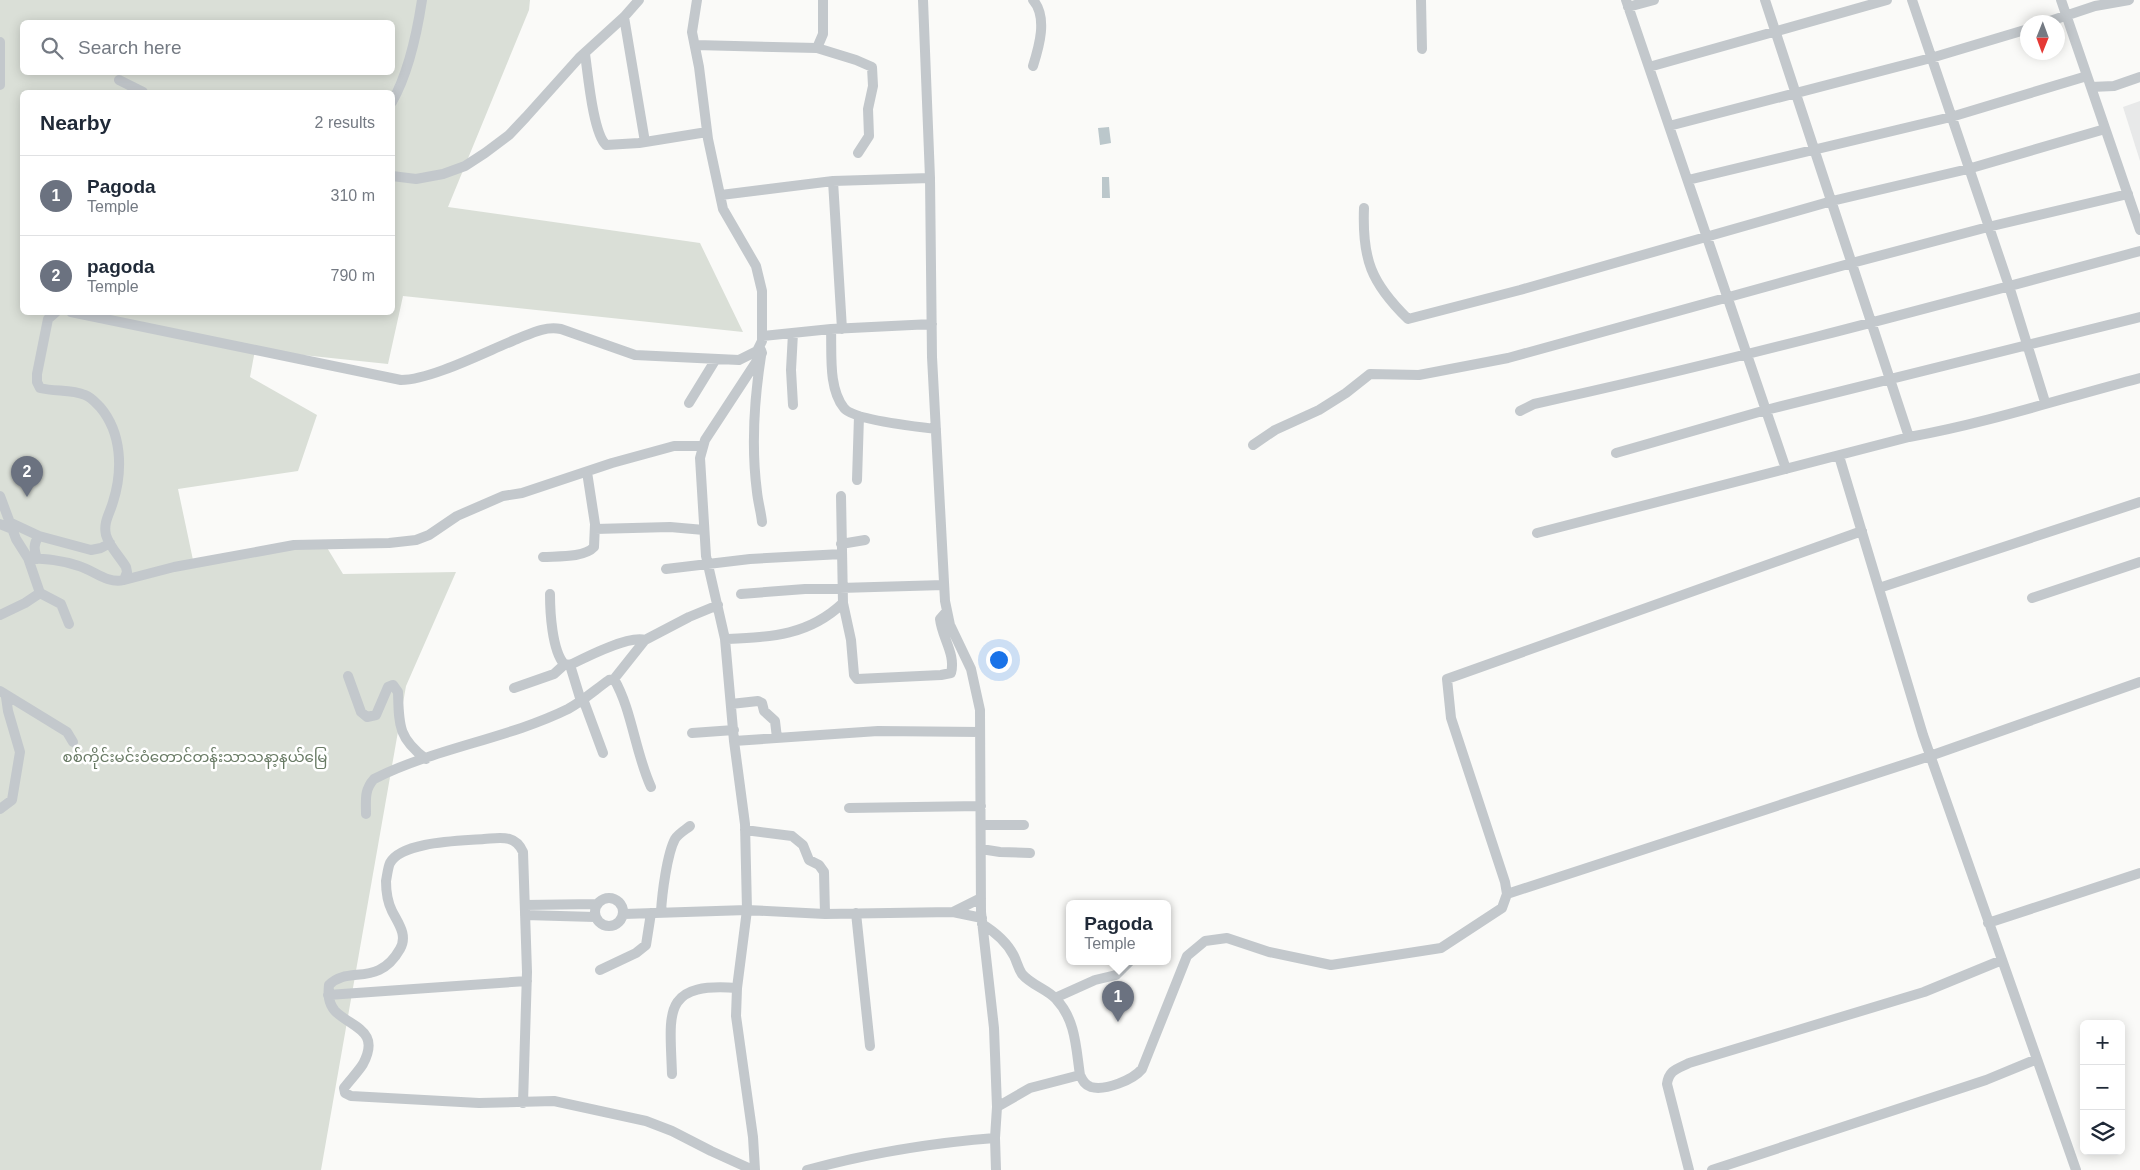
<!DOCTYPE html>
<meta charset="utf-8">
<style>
body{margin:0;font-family:Arial,"Noto Sans Myanmar",sans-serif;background:#f6f6f7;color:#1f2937}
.controls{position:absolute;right:15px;bottom:15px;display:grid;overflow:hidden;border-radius:8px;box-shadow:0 2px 12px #0003}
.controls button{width:45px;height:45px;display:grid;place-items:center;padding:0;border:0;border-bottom:1px solid #e0e1e3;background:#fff;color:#1f2937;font:25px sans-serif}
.compass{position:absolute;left:2020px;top:15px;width:45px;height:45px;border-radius:50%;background:#fff;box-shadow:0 2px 12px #0003;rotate:181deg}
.you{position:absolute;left:998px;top:659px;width:18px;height:18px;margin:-12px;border:4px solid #fff;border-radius:50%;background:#1a73e8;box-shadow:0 0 0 8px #1a73e833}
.badge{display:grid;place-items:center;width:32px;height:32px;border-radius:50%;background:#2563eb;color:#fff;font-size:16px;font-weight:700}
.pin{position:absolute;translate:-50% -41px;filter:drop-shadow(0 1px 2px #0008)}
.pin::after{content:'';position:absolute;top:26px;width:18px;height:15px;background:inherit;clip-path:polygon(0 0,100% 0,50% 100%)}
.popup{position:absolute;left:1066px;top:900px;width:105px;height:65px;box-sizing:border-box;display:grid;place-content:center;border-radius:8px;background:#fff;filter:drop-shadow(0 1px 4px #0005);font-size:16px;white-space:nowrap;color:#747a83}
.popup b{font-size:19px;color:#1f2937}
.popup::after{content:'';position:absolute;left:50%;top:100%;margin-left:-10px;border:10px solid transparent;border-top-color:#fff}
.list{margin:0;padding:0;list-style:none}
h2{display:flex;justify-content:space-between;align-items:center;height:65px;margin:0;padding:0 20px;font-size:21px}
h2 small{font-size:16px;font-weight:400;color:#747a83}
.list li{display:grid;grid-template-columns:32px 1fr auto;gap:15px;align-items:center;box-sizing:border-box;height:80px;padding:0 20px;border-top:1px solid #e0e1e3}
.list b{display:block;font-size:19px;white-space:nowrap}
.list p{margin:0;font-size:16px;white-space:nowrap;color:#747a83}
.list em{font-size:16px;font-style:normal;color:#747a83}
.icon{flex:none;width:28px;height:28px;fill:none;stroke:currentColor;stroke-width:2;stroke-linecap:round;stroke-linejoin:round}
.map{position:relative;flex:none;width:2140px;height:1170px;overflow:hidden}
.search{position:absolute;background:#fff;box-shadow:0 2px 12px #0003;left:20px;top:20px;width:375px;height:55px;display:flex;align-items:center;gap:12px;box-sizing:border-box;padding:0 18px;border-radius:8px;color:#747a83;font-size:19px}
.panel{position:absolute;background:#fff;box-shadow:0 2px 12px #0003;left:20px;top:90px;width:375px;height:225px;border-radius:8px}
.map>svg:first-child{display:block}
</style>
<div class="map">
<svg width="2140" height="1170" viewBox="0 0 2140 1170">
<rect width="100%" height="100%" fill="#fafaf8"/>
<!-- built -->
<path fill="#e8e9e9" d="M2140,101V161L2123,107Z"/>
<!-- green -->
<path fill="#dadfd7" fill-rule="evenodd" d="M0,0H530L529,10L448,207L700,243L743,332L403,296L388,364L255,350L250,377L317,415L298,471L178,489L193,560L326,546L343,574L456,572L406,686L321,1170H0ZM22,22H392V72H22ZM22,92H392V312H22Z"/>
<!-- water -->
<path fill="#bbc7cb" d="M1109,127L1111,143L1100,145L1098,128Z
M1102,177H1109L1110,198H1102Z"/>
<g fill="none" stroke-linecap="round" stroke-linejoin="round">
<!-- minor -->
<path stroke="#c3c8cc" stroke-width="10" d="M923,0L930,178L932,357L945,601L950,625L971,669L980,710L981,912L994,1028L997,1107L995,1138L996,1170
M1033,0C1048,17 1039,47 1033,66
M1421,0L1422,49
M1626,0L1786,469
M1765,0L1909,437
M1912,0L2009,286L2045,402
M2061,0L2140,230
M1628,7L1654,0
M624,17L645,142
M2047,22L2095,6L2129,0
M0,42V85
M695,45L817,48L856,60L872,67L873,86L868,109L869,136L858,153
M817,48L823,34V0
M585,54C588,74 593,133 606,145L639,143L707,132
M1649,67L1887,0
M119,80L143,92
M2091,87L2114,86L2140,77
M392,102C409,72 417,33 422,0
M1669,126L1931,58L2028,29
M392,176L416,179L443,174L465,166L485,153L509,135L526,117L579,58L624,17L639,0
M1688,180L1951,117L2087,76
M833,181L842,329
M721,195L833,181L930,178
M1364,208C1362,259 1371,283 1408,319L1520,290L1832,201L1968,169L2105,129
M71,312L401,380C431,380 487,351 517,339C532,333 545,326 561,329L635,355L739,360L757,351L762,341V291L756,266L723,209L708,139L699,67L692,32L697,0
M831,329C832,353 828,388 844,408C853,420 919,427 936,429
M793,333L791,370L793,405
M763,336L831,329L932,324
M761,356C754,401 751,446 757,492C758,502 761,512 762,522
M689,403L716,359
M1520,411L1534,404C1737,360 1939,305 2140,251
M1253,445L1275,430L1319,410L1346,393L1370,374L1419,375L1508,358L1852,263L1988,227L2128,194
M1616,453L1766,410L2140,317
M1839,456L1923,735L2076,1170
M857,480L859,416
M0,496L16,539L28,558C46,559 62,560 79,566C95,571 107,584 124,580L127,572L126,567C120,557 109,546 106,535C103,522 110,513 113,502C123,470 122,433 100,407C96,403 91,397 85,395C71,389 55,392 40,388L37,382V374L48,319L56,312
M841,496L843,603L851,640L854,675L857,679L941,675L951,673C956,654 942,638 940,619L947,611
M9,522L39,536L91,550L101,548L110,543
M0,524L12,529
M595,529L670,527L704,530
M1537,533L1909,437C1987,423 2063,398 2140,378
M841,544L865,540
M543,557C557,556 584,558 594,547L595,524L587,472
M37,559C34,549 33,544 39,536
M666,569L750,559L842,554
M124,580L174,567L294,545L389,543L416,540L429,535L457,516L503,496L522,493L612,463L674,446H702
M1879,588L2140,502
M40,593L61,604L69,624
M550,594C550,612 552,650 564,664L570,665C586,657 629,635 645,640
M741,594L805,589L944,585
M2032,598L2140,562
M0,615L25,603L40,593L28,558
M725,639C771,637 808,636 843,603
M570,665L581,701
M348,676L361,712L367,717L376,715L388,687L393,685L398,692C399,725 398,738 426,759
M614,679C632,710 635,752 651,787
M514,688L554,674L565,664
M0,691L67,732L73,742
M583,699L603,753
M731,704L758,701L762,703L764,711L775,721L777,738
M692,733L734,730
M734,741L878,731L980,732
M849,808L981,806
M0,809L12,800L20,752L8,711L6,697
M366,814C366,800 364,790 374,779C435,748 507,739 568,709C583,701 596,689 609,680L614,679L645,640L689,617L718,605
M981,825H1024
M745,830L792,836L803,845L809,860L819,865L824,872L825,914
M981,849L1000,852L1030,853
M1507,894L1930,756L2140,682
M595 912a14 14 0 1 1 28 0a14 14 0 1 1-28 0Z
M525,905L597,904
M661,912C662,894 667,854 675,839C678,834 685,830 690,826
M953,912L981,898
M856,913L870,1046
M624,914L747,910L825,914L953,912L982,918
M525,915L595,917
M1988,923L2140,873
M982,924C995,932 1007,942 1014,956C1017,962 1018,968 1022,974C1031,985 1047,989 1056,999C1076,1020 1076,1049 1080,1075
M600,970L636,953L646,945L651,913
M328,995L527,981
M1055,998L1095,980L1116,975L1130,961
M672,1074C670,1013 661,982 737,988
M523,1103L527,972L523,852C515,834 500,838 484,839C462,841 402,841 390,863C388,867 387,876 386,881C386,892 387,901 392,911C398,923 408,935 400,949C378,988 348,965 329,985C328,994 328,1003 335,1011C352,1028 381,1030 363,1064C358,1072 350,1080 344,1088L345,1093L351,1096L479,1103L554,1101L646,1121L672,1131L711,1151L753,1170
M997,1107L1030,1088L1080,1075C1083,1081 1085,1085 1091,1087C1105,1091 1133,1080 1142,1069L1187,956L1205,941L1227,938L1269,952L1331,965L1441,948L1502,908L1507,894L1505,882L1451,718L1447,679L1862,531
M755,1170L753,1137L736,1016L737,988L747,910L745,824L734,741L725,639L706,556L700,458L705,440L762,353L761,350
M807,1170C870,1153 929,1143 995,1138
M1689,1170L1667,1084C1669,1070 1677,1069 1689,1063L1924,992L2002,960
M1712,1170L1986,1080L2037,1059"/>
</g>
<g text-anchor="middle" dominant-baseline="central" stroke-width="5" stroke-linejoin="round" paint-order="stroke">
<!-- park labels -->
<g font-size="15" fill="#687a64" stroke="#fff">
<text x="195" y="756">စစ်ကိုင်းမင်းဝံတောင်တန်းသာသနာ့နယ်မြေ</text>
</g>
</g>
</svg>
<div class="controls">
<button>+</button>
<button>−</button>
<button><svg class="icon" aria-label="layers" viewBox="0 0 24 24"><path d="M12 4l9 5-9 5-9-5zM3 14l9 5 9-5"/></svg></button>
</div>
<svg class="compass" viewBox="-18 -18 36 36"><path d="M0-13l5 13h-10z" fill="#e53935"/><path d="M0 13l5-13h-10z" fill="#747a83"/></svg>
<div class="you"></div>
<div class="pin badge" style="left:1118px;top:1022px;background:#6b7280">1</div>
<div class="popup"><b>Pagoda</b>Temple</div>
<div class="pin badge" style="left:27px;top:497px;background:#6b7280">2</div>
<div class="search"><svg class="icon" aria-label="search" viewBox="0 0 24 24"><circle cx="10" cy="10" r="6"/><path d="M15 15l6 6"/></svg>Search here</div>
<section class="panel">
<h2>Nearby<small>2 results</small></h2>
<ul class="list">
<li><span class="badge" style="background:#6b7280">1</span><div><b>Pagoda</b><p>Temple</p></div><em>310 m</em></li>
<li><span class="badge" style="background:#6b7280">2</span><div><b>pagoda</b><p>Temple</p></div><em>790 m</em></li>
</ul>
</section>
</div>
